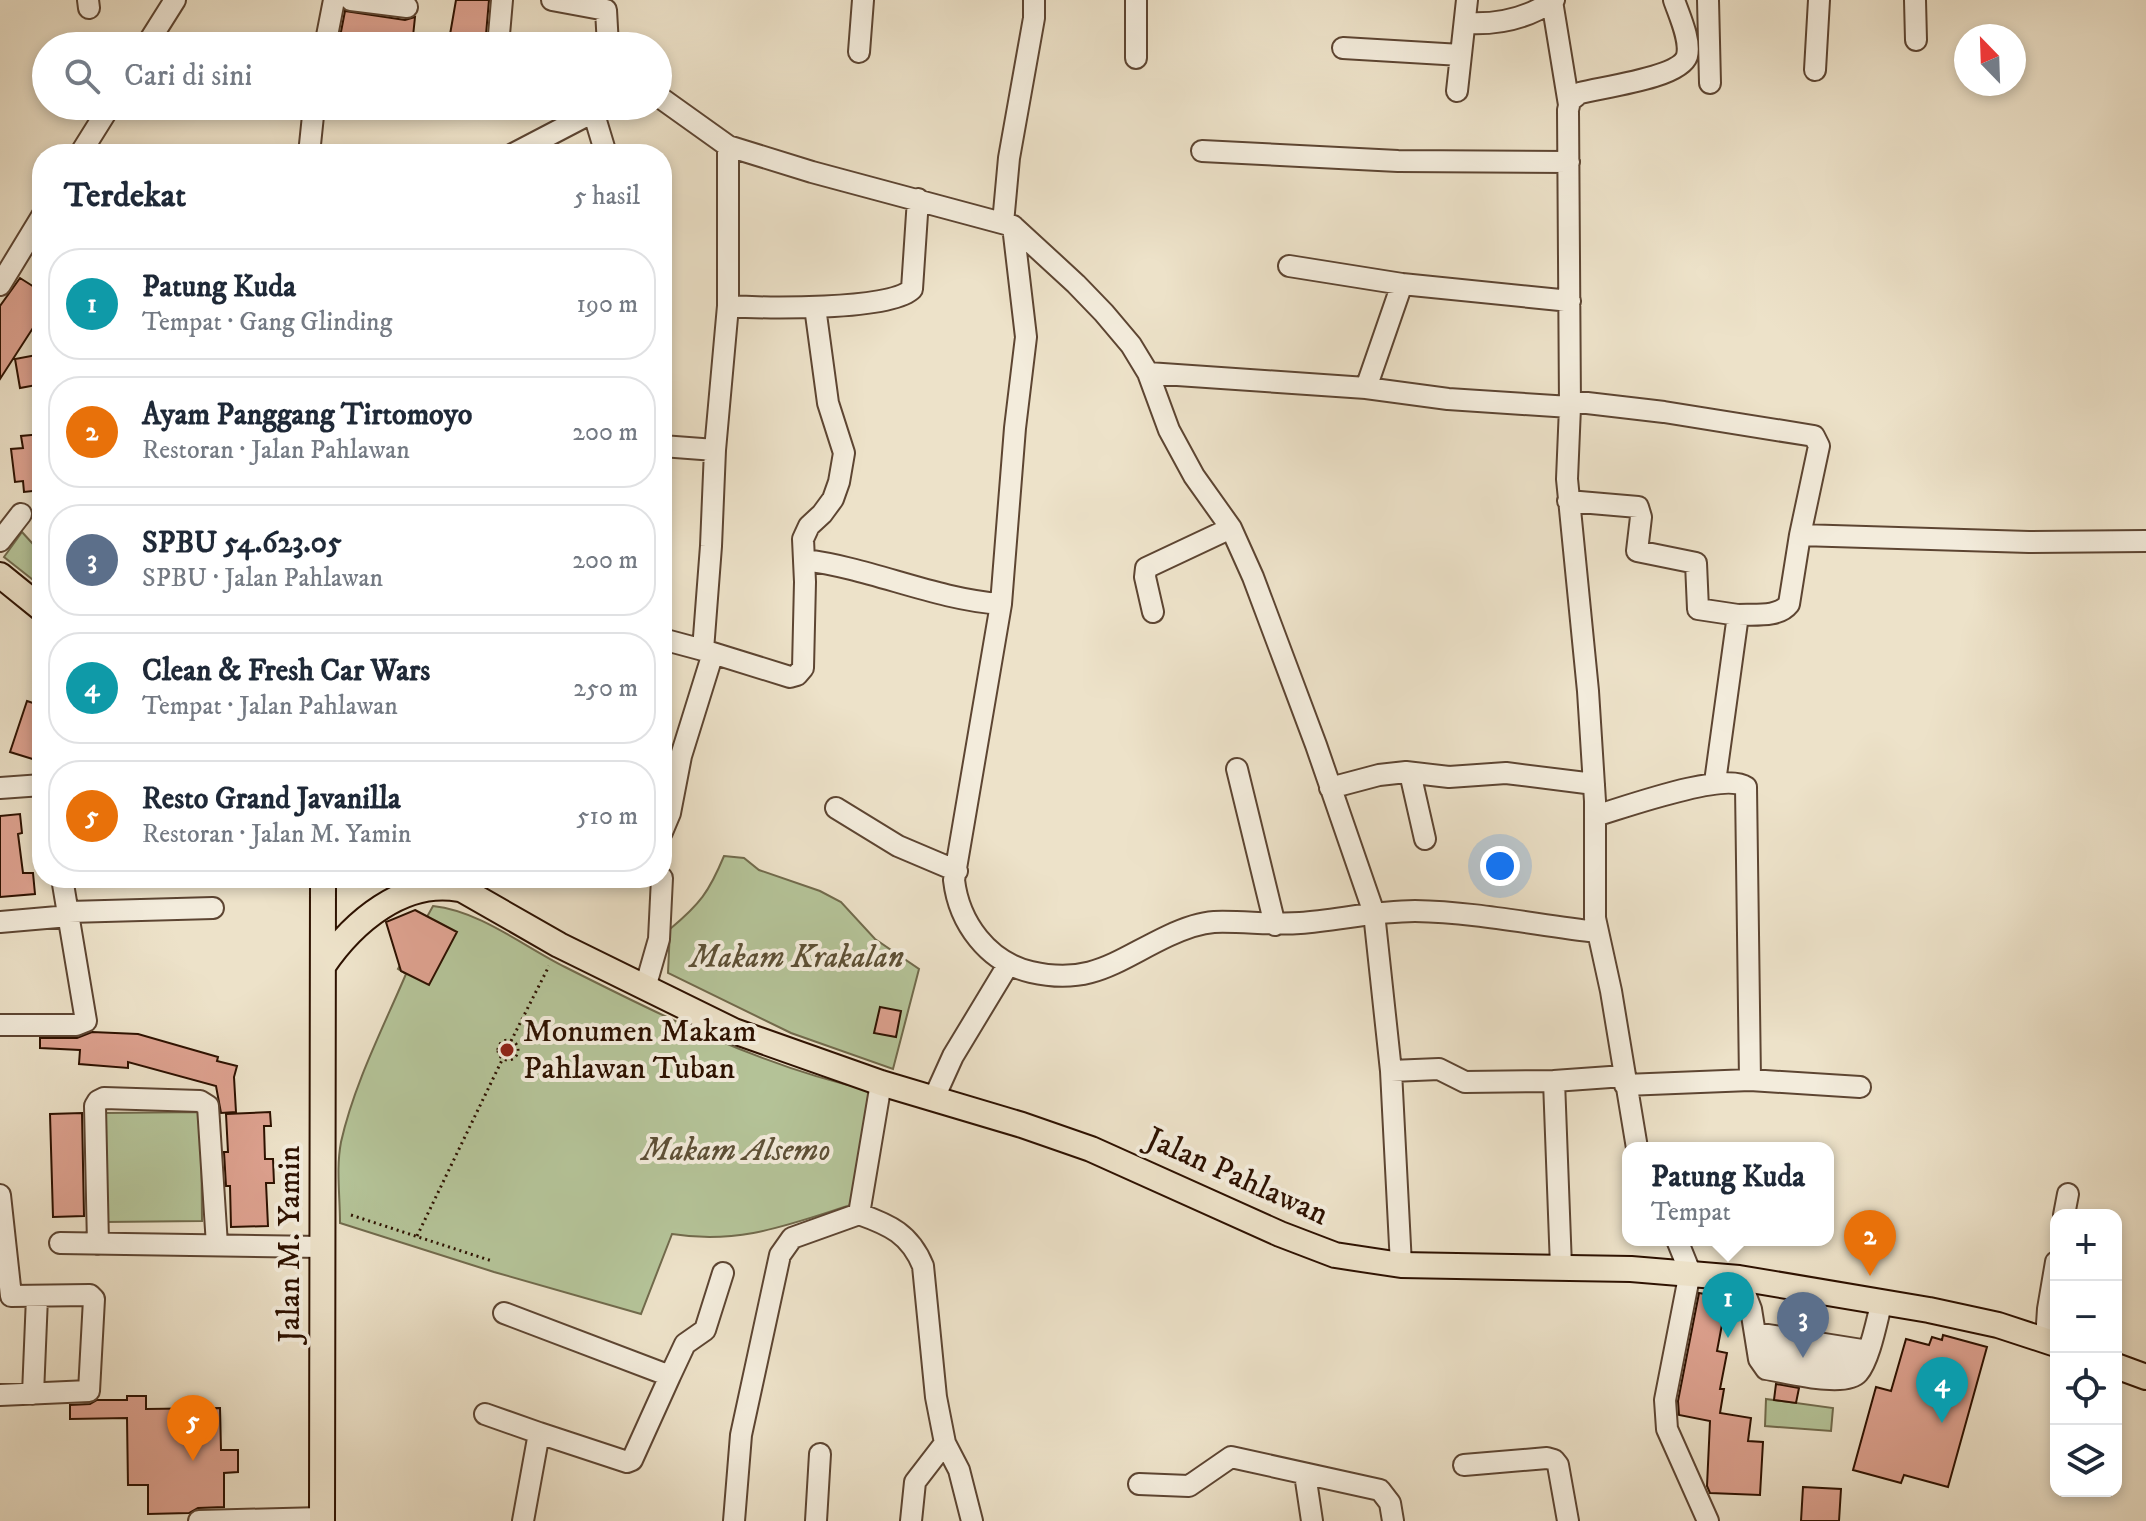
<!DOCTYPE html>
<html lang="id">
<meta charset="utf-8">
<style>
body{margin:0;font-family:"IM FELL DW Pica",serif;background:#f2f2f3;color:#1f2937}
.controls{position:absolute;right:24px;bottom:24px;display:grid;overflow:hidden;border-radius:16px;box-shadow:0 4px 12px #0003}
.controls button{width:72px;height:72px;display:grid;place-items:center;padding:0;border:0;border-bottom:2px solid #e0e1e3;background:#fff;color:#1f2937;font:40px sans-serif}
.compass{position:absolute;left:1954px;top:24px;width:72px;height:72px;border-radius:50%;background:#fff;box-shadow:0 4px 12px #0003;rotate:337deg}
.you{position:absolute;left:1500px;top:866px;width:28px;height:28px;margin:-20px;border:6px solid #fff;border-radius:50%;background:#1a73e8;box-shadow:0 0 0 12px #1a73e833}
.badge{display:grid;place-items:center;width:52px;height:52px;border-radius:50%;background:#0f766e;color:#fff;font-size:26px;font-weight:700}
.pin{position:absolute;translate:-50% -66px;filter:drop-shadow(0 2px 4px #0008)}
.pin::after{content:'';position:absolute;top:42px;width:28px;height:24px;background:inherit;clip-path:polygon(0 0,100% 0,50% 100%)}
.popup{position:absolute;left:1622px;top:1142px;width:212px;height:104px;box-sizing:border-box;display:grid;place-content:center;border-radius:16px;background:#fff;filter:drop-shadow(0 2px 6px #0005);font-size:26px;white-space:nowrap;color:#747a83}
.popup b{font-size:30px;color:#1f2937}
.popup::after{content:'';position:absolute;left:50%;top:100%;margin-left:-16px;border:16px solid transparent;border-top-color:#fff}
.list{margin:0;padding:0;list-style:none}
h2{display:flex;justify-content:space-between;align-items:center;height:104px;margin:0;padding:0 32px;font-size:34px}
h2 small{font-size:26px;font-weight:400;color:#747a83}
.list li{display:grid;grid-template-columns:52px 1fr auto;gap:24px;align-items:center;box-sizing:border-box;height:112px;margin:0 16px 16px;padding:0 16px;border:2px solid #e0e1e3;border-radius:32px}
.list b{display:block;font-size:30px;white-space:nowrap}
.list p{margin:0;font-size:26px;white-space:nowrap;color:#747a83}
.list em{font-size:26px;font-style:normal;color:#747a83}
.icon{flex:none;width:44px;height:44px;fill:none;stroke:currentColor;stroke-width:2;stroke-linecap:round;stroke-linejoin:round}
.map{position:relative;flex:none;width:2146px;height:1521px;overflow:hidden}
.search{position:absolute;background:#fff;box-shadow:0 4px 12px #0003;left:32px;top:32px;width:640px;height:88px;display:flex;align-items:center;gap:20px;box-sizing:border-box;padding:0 28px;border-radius:44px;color:#747a83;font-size:30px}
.panel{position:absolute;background:#fff;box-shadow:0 4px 12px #0003;left:32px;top:144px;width:640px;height:744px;border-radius:32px}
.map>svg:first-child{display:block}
</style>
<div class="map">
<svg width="2146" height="1521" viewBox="0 0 2146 1521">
<rect width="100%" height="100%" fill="#ede2c9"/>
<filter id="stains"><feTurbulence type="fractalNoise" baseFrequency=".0025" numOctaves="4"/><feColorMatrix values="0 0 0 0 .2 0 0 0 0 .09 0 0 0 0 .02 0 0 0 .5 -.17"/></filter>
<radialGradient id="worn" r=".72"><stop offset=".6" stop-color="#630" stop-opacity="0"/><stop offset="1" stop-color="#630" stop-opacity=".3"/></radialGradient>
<!-- green -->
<path fill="#b5c499" stroke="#716a4c" stroke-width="2" d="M22,532L42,554V587L4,557Z
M724,856L744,858L759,870L820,891L841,902L875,939L919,969L893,1069L791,1033L668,973L670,929C700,904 709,892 724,856Z
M433,906C480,911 523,946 565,967C662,1016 763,1067 869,1090L854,1204C790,1224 741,1245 672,1234L641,1314L494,1272L340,1223C340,1196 336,1168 341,1142C354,1084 383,1028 406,974L398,969Z
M201,1112L202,1221L106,1222L105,1113Z
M1766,1399L1833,1408L1831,1431L1765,1426Z"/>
<!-- building -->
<path fill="#dea290" stroke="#2d1100" stroke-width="2" d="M456,0H489L485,46H448Z
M345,11L405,20L415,17L412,46L339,42Z
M20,278L42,292V314L0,379V306Z
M42,354V384L20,388L15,359Z
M42,434V490L24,492L23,481L15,482L11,449L23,448L21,436Z
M27,701L42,706V750L39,761L10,752Z
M20,814L22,833L18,834L23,873H33L35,894L0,897V816Z
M415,910L457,932L429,985L401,971L386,922Z
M880,1007L901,1011L896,1037L874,1033Z
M92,1032L138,1034L218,1057L217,1061L237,1066L234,1077L236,1112L221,1113L216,1086L128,1062V1068L79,1064L80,1050L40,1048V1038H77Z
M270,1112L271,1126H264L265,1159H273L274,1183H266L268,1226L231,1227L230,1186H226L224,1152H228L226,1114Z
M82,1113L84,1216L53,1217L50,1114Z
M1699,1293L1727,1298L1717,1351L1727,1353L1720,1389H1724L1720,1413L1751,1418L1748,1441L1763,1442L1760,1495L1710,1493L1707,1486L1710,1421L1679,1415L1678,1401Z
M1943,1335L1987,1347L1948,1487L1904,1475L1901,1483L1853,1470L1876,1387L1891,1391L1906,1339L1929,1345L1932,1337L1942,1340Z
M1776,1384L1799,1388L1796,1403L1774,1400Z
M127,1396H146V1409L220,1408L221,1450H238V1472L224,1473V1507L198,1508L189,1513L148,1514V1485H128L127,1418L70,1419V1405L90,1404L97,1400H127Z
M1803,1487L1841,1489L1839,1521H1801Z"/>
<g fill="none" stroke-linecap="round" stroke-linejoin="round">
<defs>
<path id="minor" d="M88,0L89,8
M351,0L407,7
M552,0L606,10L608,46
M1136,0V58
M1708,0L1710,83
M1915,0L1916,40
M1552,1L1569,105
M1465,23C1497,25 1527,19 1554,0
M146,46L175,0
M325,46L334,0
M498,46L502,0
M1343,48L1461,55
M859,52L863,0
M1815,70L1819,0
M1457,91L1467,0
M658,96L728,146L812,172L1013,226L1026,337L1015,428L1001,604L954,880C959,923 988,962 1031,972C1091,986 1117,960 1168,936C1183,929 1198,923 1214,922C1243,921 1271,925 1300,923C1338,920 1376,911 1415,911C1476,912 1536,925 1597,932
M593,111L606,154
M1202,151L1398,161L1569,162
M80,154L110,106
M309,154L314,106
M513,154L605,106
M1003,223L1009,158L1034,18V0
M1013,226L1076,284L1104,313L1131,345L1148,373L1169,430L1194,476L1231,528L1253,577L1316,745L1374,913L1391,1071L1401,1265
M1289,266L1402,284L1570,301
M0,285L42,216
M728,306C761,308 891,311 912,289L918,199
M1148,373L1366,388L1448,399L1570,407
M1366,388L1402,284
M1570,401L1664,412L1814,436L1819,446L1800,535
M662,446L715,450
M1568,501L1638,507L1641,517L1637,551L1696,563L1698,609L1738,615L1715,782
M0,541L21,514
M804,560C871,568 933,599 1001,604
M1153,612L1145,577L1146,568L1231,528
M1738,615C1754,614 1778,618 1789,604L1800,535L2029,542L2146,541
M662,639L703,650L711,546L715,450L728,306V146
M703,650L790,677L797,675L803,668L805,582L803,539L809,526L822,514L833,499L839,482L844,453L828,403L815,307
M1237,769L1275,925
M1410,773L1425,839
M0,788L42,785
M1330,788L1379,775L1406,772L1449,777L1506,773L1594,784
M836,808L898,846L957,871
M1595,816C1623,808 1724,771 1746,787L1750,1080
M662,832L670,813L681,756L713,653
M69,912L213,908
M0,922L69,916
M645,988L659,939L662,878
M0,1025H76L86,1021L62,878
M1391,1071L1439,1069L1465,1082L1554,1081L1561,1267
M1554,1081L1624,1076
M1625,1085L1750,1080L1860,1087
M934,1098L953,1056L1008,965
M1637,1148L1611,991L1595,918V801L1588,691L1567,479L1570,407L1568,110L1570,101L1580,93C1602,87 1680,78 1687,56C1691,40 1679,15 1674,0
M0,1195L11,1296L90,1295L94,1299L89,1391L0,1395
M859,1214L881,1083
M2064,1215L2068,1194
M1677,1240L1690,1272L1665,1400L1667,1429L1708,1521
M60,1243L322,1247
M98,1244L95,1106L98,1101L104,1098L200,1101L208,1106L217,1245
M1739,1278L1751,1309L1759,1359L1766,1369C1786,1372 1845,1388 1858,1373C1870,1359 1877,1319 1882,1301
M504,1313L670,1376L632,1460L627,1462L539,1433L523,1521
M1755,1333L1868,1351
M2046,1340L2048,1309L2056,1262
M1758,1351L1862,1366
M670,1376L685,1344L705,1330L723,1273
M33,1394L37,1297
M485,1414L539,1433
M945,1443L959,1470L972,1521
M1464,1465L1547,1458L1554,1460L1558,1465L1568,1521
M1305,1474L1312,1521
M1139,1484L1189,1486L1231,1457L1380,1490L1390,1503L1393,1521
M199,1521L322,1518
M734,1521L741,1435L780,1255L792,1238L859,1214C890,1225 910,1234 923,1266L936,1397L945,1443L915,1482L911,1521
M816,1521L820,1454"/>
<path id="major" d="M0,575L42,609
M442,878L559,945L734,1031L881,1083L1022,1125L1091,1149L1280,1234L1335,1255L1401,1265L1631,1269L1739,1278L1929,1310L1998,1325L2056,1344
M323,966C353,922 403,879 459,889
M2116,1366L2146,1377
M322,1521L323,878"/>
</defs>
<!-- minor casing -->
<use href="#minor" stroke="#5d4532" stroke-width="24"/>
<!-- major casing -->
<use href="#major" stroke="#2d1100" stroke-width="28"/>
<!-- path -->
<path stroke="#2d1100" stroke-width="3" stroke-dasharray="2 4" stroke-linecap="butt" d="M498 1050a10 10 0 1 1 20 0a10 10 0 1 1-20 0Z
M511,1041L549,966
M351,1215L492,1261
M417,1236L503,1058"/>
<!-- minor -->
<use href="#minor" stroke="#f3ecdc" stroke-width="20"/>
<!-- major -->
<use href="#major" stroke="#ede2c9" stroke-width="24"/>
</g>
<!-- markers -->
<circle fill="#8f2418" stroke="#f3ecdc" stroke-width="3" cx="507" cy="1050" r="8"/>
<g text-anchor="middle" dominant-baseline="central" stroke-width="8" stroke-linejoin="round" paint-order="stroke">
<!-- park labels -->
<g font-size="32" font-style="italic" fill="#5d5036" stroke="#f3ecdc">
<text x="797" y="958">Makam Krakalan</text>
<text x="736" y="1151">Makam Alsemo</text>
</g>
<!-- poi labels -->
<g font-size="32" fill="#2d1100" stroke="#f3ecdc" text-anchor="start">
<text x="523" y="1032">Monumen Makam<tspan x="523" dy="37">Pahlawan Tuban</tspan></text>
</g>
<!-- street labels -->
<g font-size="32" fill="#2d1100" stroke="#f3ecdc">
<text transform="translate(1237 1177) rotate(24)">Jalan Pahlawan</text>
<text transform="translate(290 1244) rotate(-90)">Jalan M. Yamin</text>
</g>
</g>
<rect width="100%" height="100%" filter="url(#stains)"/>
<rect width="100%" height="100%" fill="url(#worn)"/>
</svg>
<div class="controls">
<button>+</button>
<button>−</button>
<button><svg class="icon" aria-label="locate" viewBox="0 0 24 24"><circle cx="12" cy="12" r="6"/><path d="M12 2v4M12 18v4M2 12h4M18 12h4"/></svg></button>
<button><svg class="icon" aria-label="layers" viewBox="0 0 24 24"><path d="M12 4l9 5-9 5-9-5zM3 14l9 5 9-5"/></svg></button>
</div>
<svg class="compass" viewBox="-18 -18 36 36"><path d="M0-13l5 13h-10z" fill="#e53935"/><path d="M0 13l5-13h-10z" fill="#747a83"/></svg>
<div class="you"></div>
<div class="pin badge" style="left:1728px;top:1338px;background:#0f9aa8">1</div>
<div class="popup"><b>Patung Kuda</b>Tempat</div>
<div class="pin badge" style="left:1870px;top:1276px;background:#e8710a">2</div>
<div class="pin badge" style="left:1803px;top:1358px;background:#5c6f8a">3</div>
<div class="pin badge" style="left:1942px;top:1423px;background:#0f9aa8">4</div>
<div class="pin badge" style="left:193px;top:1461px;background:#e8710a">5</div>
<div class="search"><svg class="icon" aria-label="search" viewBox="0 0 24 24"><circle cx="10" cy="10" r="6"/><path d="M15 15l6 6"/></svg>Cari di sini</div>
<section class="panel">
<h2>Terdekat<small>5 hasil</small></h2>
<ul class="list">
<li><span class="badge" style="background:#0f9aa8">1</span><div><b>Patung Kuda</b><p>Tempat · Gang Glinding</p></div><em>190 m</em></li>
<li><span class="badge" style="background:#e8710a">2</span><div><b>Ayam Panggang Tirtomoyo</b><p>Restoran · Jalan Pahlawan</p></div><em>200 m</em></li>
<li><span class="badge" style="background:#5c6f8a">3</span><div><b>SPBU 54.623.05</b><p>SPBU · Jalan Pahlawan</p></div><em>200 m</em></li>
<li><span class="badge" style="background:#0f9aa8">4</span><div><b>Clean &amp; Fresh Car Wars</b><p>Tempat · Jalan Pahlawan</p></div><em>250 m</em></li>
<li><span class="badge" style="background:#e8710a">5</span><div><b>Resto Grand Javanilla</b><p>Restoran · Jalan M. Yamin</p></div><em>510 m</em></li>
</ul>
</section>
</div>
